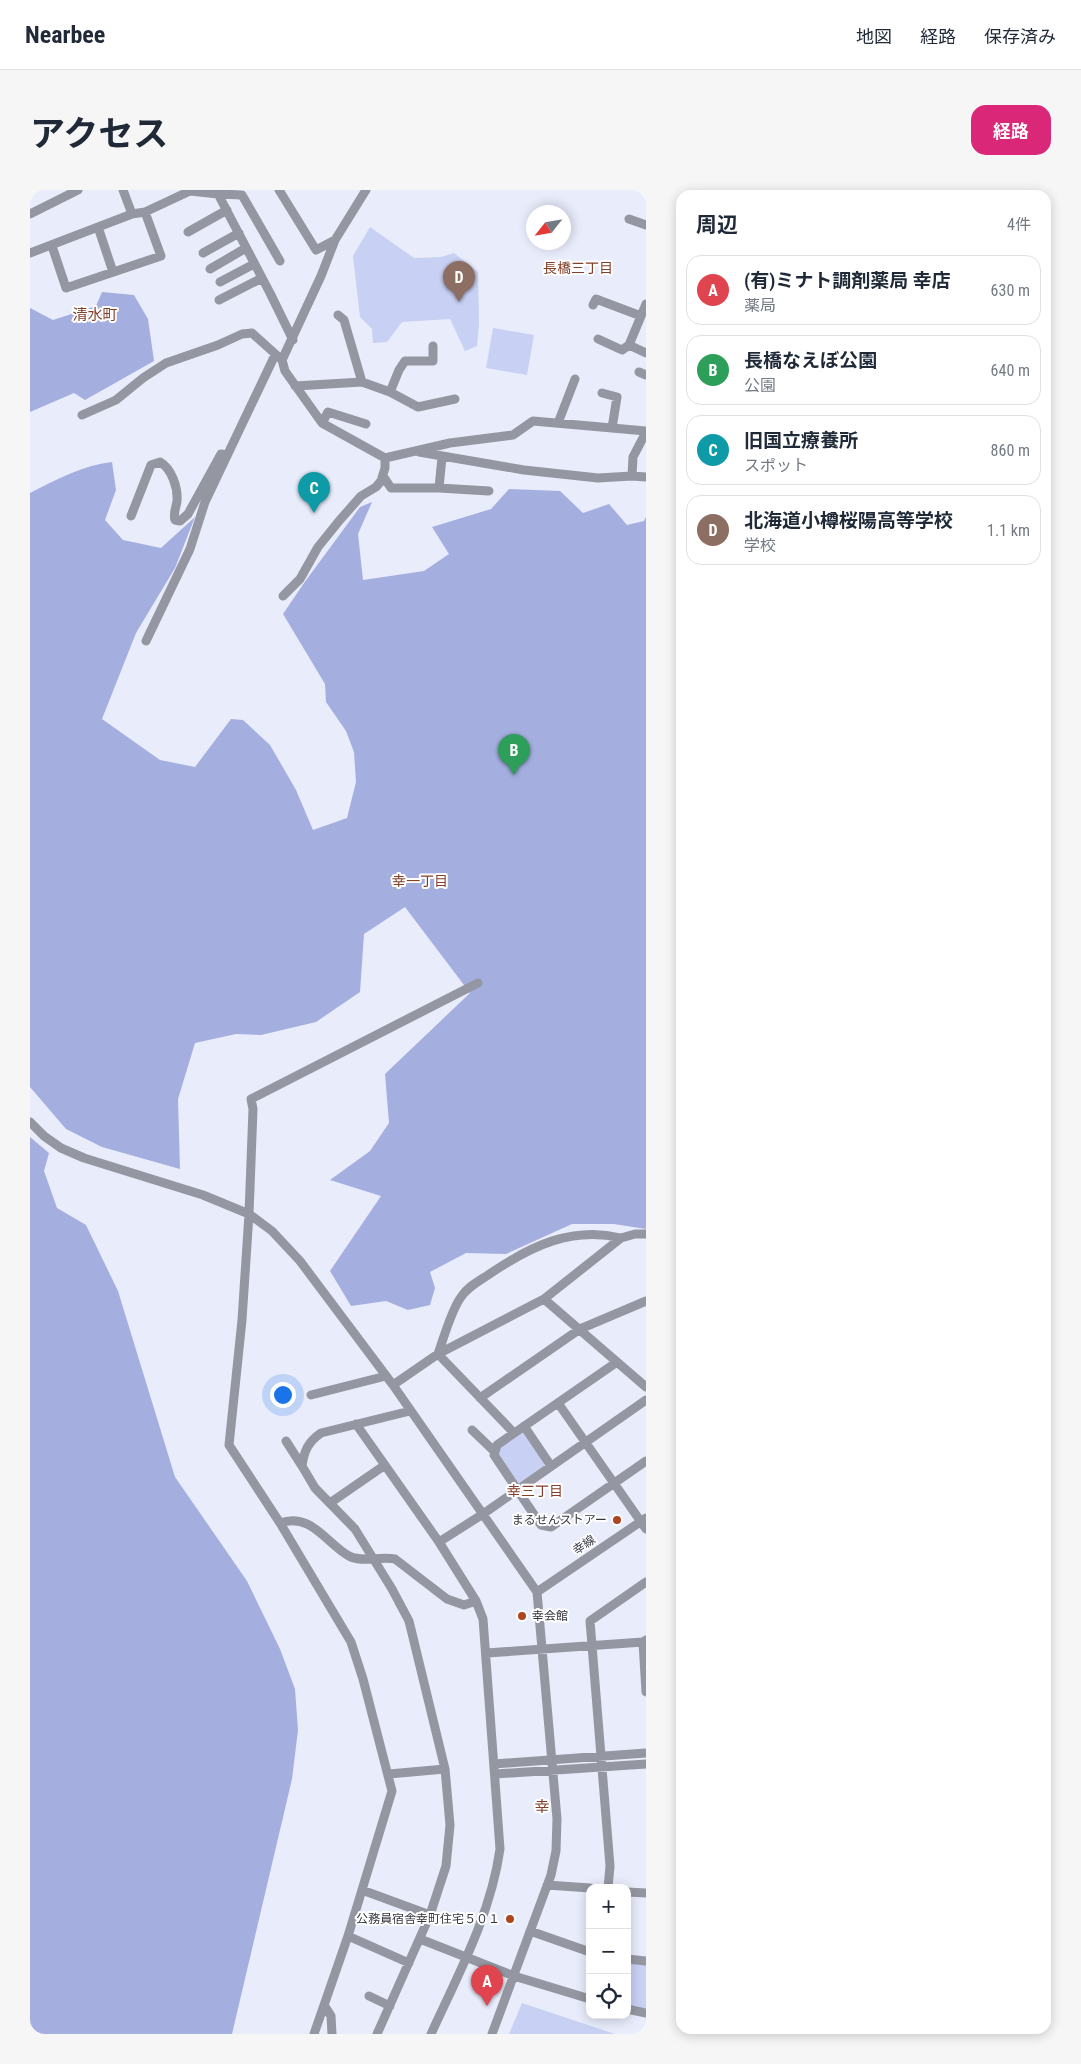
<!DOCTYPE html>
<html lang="ja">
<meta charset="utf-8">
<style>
body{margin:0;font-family:"Roboto Condensed","Noto Sans JP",sans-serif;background:#f6f6f7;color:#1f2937}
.controls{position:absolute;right:15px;bottom:15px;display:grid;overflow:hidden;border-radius:10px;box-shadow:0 2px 12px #0003}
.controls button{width:45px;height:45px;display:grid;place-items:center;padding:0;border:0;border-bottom:1px solid #e0e1e3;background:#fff;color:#1f2937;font:25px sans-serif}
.compass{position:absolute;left:496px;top:15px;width:45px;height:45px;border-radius:50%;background:#fff;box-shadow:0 2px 12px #0003;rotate:239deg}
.you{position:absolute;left:252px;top:1204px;width:18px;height:18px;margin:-12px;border:4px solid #fff;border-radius:50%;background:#1a73e8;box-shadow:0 0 0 8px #1a73e833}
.badge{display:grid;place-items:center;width:32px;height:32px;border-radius:50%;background:#db2777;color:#fff;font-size:16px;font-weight:700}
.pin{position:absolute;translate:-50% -41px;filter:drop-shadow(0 1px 2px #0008)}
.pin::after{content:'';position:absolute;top:26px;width:18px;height:15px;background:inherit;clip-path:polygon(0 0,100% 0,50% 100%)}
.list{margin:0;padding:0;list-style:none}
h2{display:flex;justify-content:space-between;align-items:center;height:65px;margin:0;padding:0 20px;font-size:21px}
h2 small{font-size:16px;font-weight:400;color:#747a83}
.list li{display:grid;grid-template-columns:32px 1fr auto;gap:15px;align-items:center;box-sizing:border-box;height:70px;margin:0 10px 10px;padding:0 10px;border:1px solid #e0e1e3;border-radius:15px}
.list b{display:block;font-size:19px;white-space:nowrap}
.list p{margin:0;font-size:16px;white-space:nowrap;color:#747a83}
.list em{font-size:16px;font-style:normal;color:#747a83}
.icon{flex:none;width:28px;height:28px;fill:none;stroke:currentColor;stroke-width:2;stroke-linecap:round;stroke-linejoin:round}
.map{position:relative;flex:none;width:616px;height:1844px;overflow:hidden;border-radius:15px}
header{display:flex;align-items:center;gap:30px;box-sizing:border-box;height:70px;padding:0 25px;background:#fff;border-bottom:1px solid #e0e1e3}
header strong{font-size:24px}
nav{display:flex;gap:28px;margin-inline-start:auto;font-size:18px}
.intro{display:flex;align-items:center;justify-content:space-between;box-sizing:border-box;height:120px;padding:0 30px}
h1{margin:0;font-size:35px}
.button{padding:12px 22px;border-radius:15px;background:#db2777;color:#fff;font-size:18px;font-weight:700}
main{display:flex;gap:30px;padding:0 30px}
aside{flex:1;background:#fff;border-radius:15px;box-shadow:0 2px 12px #0003}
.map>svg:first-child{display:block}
</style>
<header>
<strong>Nearbee</strong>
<nav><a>地図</a><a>経路</a><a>保存済み</a></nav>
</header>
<div class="intro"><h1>アクセス</h1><a class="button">経路</a></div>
<main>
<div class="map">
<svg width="616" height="1844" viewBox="0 0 616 1844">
<rect width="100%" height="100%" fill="#e8ecfb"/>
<!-- green -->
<path fill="#c8d0f4" d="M340,37L384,68L411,67L424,63L448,82L449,135L447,156L435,161L420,129L372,132L357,152L343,153L342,139L330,127L323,66Z
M463,138L504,145L497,185L456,178Z
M494,1241L515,1275L490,1293L486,1292L468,1264L470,1258Z
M597,1771L616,1773V1821L597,1816Z
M492,1813L585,1844H479Z"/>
<!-- forest -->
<path fill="#a4afe0" d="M72,102L104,105L118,129L124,171L55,210L44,203L0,222V118L23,130L66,116Z
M82,272L86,300L75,330L93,350L131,358L165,327L145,378L106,443L72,529L130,570L165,577L201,529L213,530L240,555L266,600L283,640L317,628L326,592L324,562L316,541L296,512L295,494L253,424L274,393L330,317L342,312L328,344L333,390L394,381L419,364L402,337L461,319L479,299L530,301L553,323L579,314L597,335L614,331L616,327V1039L584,1034H542L476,1064L436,1063L400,1082L405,1098L400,1115L378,1120L356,1111L321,1116L300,1081L351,1006L300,990L340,961L359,933L355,884L440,803L375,717L334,744L330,802L286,832L231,845L206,844L165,853L148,909L150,979L72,957L36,939L0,897V303C26,290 53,275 82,272Z
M0,947L19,963L14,981L27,1018L56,1035L88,1101L145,1287L217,1391L250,1459L265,1499L268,1540L262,1589L202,1844H0Z"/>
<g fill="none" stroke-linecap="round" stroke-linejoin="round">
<!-- minor -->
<path stroke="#9497a1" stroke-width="9" d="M93,0L102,24
M249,0L286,60L305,50
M188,4L212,5L250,71
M0,24L48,0
M599,29L616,35
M68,37L83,82
M158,42L197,20
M22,56L36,98L131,66L115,22
M0,63L102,24L115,22L160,1L188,4L240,103L263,150
M173,63L209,43
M180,79L216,58
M190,92L224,74
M189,110L232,88
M563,115L566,109L611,126
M308,125L314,130L332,192
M568,149L592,160L599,155L616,163
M599,155L616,114
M252,170L291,86L305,50L336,0
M609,182L616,185
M265,196L332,192L360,202L388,217L425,209
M360,202L369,180L375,171H403V156
M572,203L587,207L582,238
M52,225L86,210L113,188L136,173L188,155L212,144L222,143L252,170L255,181L292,233L355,268L420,253L483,245L503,231L616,241
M292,233L298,222L336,234
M528,233L545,189
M389,262L494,280L568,288L602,286L603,267L616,242
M412,267L409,298L459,301
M353,286L361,298H409
M602,286L616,287
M101,326L121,275L130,272C142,279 148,298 147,311C146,318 143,323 145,330L150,331L158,324L191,264L196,265
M253,406L270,389L288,357L309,331L331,306L346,297L351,291L355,278V268
M116,451L160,359L175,312L245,165
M0,932L14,946L31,958L54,968L173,1005L219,1024L242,1041L270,1071L363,1195L507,1402L527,1629L526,1661L521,1685L462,1844
M514,1109L616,1197
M587,1172L467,1255L464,1265L511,1335L521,1337L616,1271
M363,1195L408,1164L514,1109L591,1048L605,1044H616
M281,1205L356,1186
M450,1208L550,1139L616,1111
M528,1213L616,1339
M326,1234L409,1352L446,1411L453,1429L470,1659C461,1724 428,1785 401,1844
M494,1236L521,1276
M442,1240L465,1262
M484,1243L408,1164C414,1147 421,1121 431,1107C438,1096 451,1090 461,1083C501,1056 542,1036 591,1048
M256,1251L272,1276
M300,1313L355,1275
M250,1333C281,1322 296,1353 319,1366C331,1373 350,1366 365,1369L417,1409L434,1415L446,1411
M409,1352L453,1324L616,1210
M507,1402L616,1328
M613,1452L616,1502
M457,1463L613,1452L616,1450
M464,1574L616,1563
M359,1584L415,1579
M465,1584L616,1574
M517,1695L560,1698
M578,1698L580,1676L560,1431L616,1392
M332,1700L400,1725
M597,1702L616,1703
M500,1741L560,1762
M318,1746L379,1773
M390,1749L484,1786L560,1809
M597,1769L616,1771
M339,1806L360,1816
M294,1815L301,1826L302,1844
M597,1819L616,1823
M284,1844L318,1746L362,1601L333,1489L321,1452L250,1333L199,1255L212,1130L219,1024L223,919L221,909L448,793
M347,1844L400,1725L416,1676L420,1635L415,1579L379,1431L362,1399L325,1339L285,1298L272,1276C274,1261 278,1252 291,1243L380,1221"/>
</g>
<!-- markers -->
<g fill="#ac4520" stroke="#fff" stroke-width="2">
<circle cx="587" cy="1330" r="5"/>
<circle cx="492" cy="1426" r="5"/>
<circle cx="480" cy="1729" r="5"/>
</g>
<g text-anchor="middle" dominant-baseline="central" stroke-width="4" stroke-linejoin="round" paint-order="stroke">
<!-- poi labels -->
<g font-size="12" fill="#343640" stroke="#fff" text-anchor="end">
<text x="577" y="1330">まるせんストアー</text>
<text x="502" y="1426" text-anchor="start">幸会館</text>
<text x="470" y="1729">公務員宿舎幸町住宅５０１</text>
</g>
<!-- street labels -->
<g font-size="12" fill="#343640" stroke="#fff">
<text transform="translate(554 1355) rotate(-34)">幸線</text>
</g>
<!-- neighbourhood labels -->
<g font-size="14" fill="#833f29" stroke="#fff">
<text x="548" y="78">長橋三丁目</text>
<text x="390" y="691">幸一丁目</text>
<text x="505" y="1301">幸三丁目</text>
</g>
<!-- quarter labels -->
<g font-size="15" fill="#833f29" stroke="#fff">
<text x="65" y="125">清水町</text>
<text x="512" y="1617">幸</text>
</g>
</g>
</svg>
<div class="controls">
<button>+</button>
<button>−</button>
<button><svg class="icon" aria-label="locate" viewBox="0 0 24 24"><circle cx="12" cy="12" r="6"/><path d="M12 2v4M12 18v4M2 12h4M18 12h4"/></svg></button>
</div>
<svg class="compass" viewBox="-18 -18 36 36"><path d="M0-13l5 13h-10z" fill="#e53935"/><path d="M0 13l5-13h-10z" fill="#747a83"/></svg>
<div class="you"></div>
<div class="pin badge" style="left:457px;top:1816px;background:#e0444e">A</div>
<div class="pin badge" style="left:484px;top:585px;background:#2e9e5b">B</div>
<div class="pin badge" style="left:284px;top:323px;background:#0f9aa8">C</div>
<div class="pin badge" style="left:429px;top:112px;background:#8d6e63">D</div>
</div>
<aside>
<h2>周辺<small>4件</small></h2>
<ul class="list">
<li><span class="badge" style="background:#e0444e">A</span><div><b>(有)ミナト調剤薬局 幸店</b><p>薬局</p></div><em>630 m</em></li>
<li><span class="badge" style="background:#2e9e5b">B</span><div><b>長橋なえぼ公園</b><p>公園</p></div><em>640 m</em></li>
<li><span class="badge" style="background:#0f9aa8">C</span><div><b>旧国立療養所</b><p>スポット</p></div><em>860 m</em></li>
<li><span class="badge" style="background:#8d6e63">D</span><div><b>北海道小樽桜陽高等学校</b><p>学校</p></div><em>1.1 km</em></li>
</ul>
</aside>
</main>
